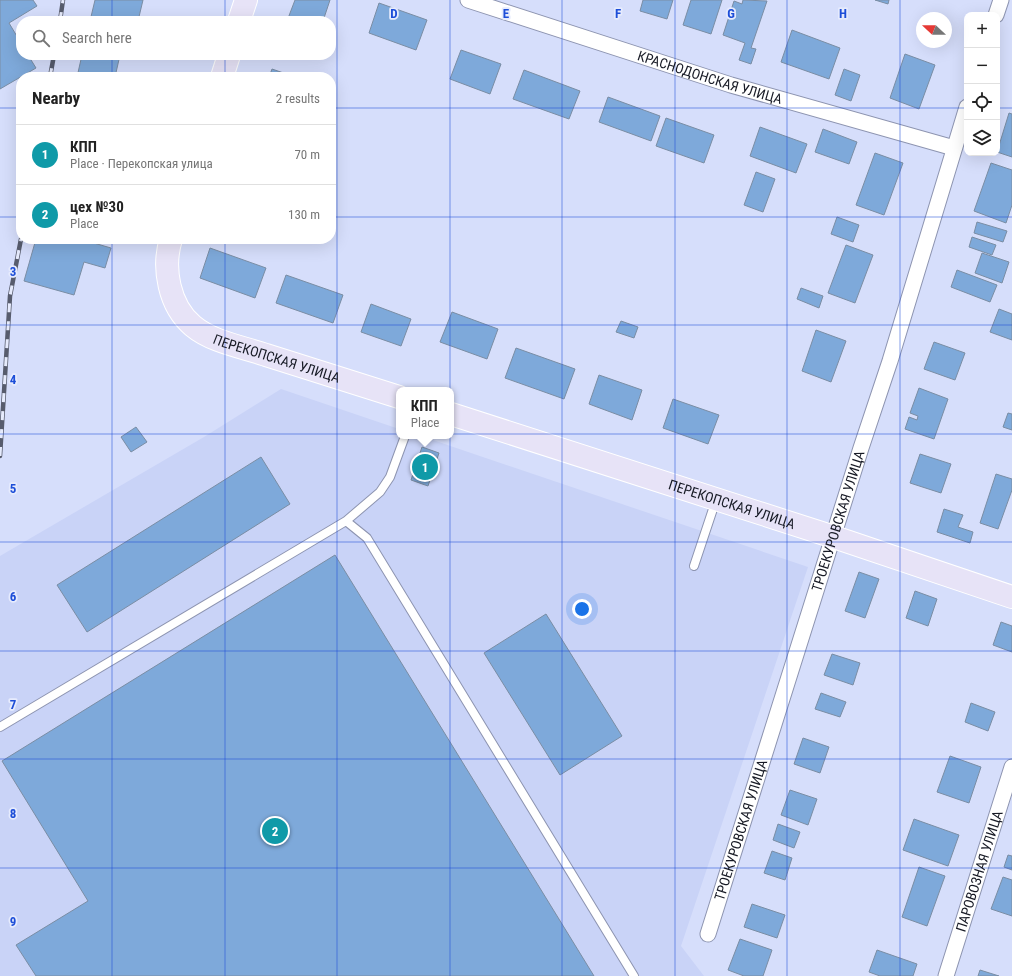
<!DOCTYPE html>
<meta charset="utf-8">
<style>
body{margin:0;font-family:"Roboto Condensed",sans-serif;background:#f6f6f6;color:#222}
.controls{position:absolute;right:12px;top:12px;display:grid;overflow:hidden;border-radius:8px;box-shadow:0 4px 16px #0002}
.controls button{width:36px;height:36px;display:grid;place-items:center;padding:0;border:0;border-bottom:1px solid #e0e0e0;background:#fff;color:#222;font:20px sans-serif}
.compass{position:absolute;left:916px;top:12px;width:36px;height:36px;border-radius:50%;background:#fff;box-shadow:0 4px 16px #0002;rotate:292deg}
.you{position:absolute;left:582px;top:609px;width:14px;height:14px;margin:-10px;border:3px solid #fff;border-radius:50%;background:#1a73e8;box-shadow:0 0 0 6px #1a73e833}
.badge{display:grid;place-items:center;width:26px;height:26px;border-radius:50%;background:#ea580c;color:#fff;font-size:13px;font-weight:700}
.pin{position:absolute;translate:-50% -50%;border:2px solid #fff;box-shadow:0 1px 4px #0006}
.popup{position:absolute;left:396px;top:387px;width:58px;height:52px;box-sizing:border-box;display:grid;place-content:center;border-radius:8px;background:#fff;filter:drop-shadow(0 1px 3px #0005);font-size:13px;white-space:nowrap;color:#767676}
.popup b{font-size:15px;color:#222}
.popup::after{content:'';position:absolute;left:50%;top:100%;margin-left:-8px;border:8px solid transparent;border-top-color:#fff}
.list{margin:0;padding:0;list-style:none}
h2{display:flex;justify-content:space-between;align-items:center;height:52px;margin:0;padding:0 16px;font-size:17px}
h2 small{font-size:13px;font-weight:400;color:#767676}
.list li{display:grid;grid-template-columns:26px 1fr auto;gap:12px;align-items:center;box-sizing:border-box;height:60px;padding:0 16px;border-top:1px solid #e0e0e0}
.list b{display:block;font-size:15px;white-space:nowrap}
.list p{margin:0;font-size:13px;white-space:nowrap;color:#767676}
.list em{font-size:13px;font-style:normal;color:#767676}
.icon{flex:none;width:22px;height:22px;fill:none;stroke:currentColor;stroke-width:2;stroke-linecap:round;stroke-linejoin:round}
.map{position:relative;flex:none;width:1012px;height:976px;overflow:hidden}
.search{position:absolute;background:#fff;box-shadow:0 4px 16px #0002;left:16px;top:16px;width:320px;height:44px;display:flex;align-items:center;gap:10px;box-sizing:border-box;padding:0 14px;border-radius:16px;color:#767676;font-size:15px}
.panel{position:absolute;background:#fff;box-shadow:0 4px 16px #0002;left:16px;top:72px;width:320px;height:172px;border-radius:16px}
.map>svg:first-child{display:block}
</style>
<div class="map">
<svg width="1012" height="976" viewBox="0 0 1012 976">
<rect width="100%" height="100%" fill="#d6defb"/>
<!-- built -->
<path fill="#c9d3f7" d="M281,389L399,429V436H421L808,567L681,946L704,976H0V556L204,437Z"/>
<!-- building -->
<path fill="#7ea9da" stroke="#7a8da4" d="M0,0H33L37,6L9,23L21,43V55H28L36,68L0,89Z
M95,0H143L138,21H90Z
M295,0H330L323,21H287Z
M643,0H673L667,19L640,11Z
M691,0H722L711,34L683,25Z
M743,0L767,1L751,48L756,49L751,64L739,60L745,43L723,35L734,1L742,4Z
M875,0H889L888,4Z
M379,3L427,20L416,50L369,33Z
M792,30L840,48L829,79L781,62Z
M461,50L501,64L490,94L450,79Z
M905,54L935,65L919,109L890,98Z
M82,55H120L115,77H77Z
M272,69L295,77H269Z
M844,69L860,75L851,101L835,95Z
M524,70L580,91L569,119L513,99Z
M608,97L660,116L651,141L599,122Z
M1009,113L1012,114V157L997,152Z
M666,118L714,135L704,163L656,146Z
M760,127L807,144L796,173L750,156Z
M823,129L857,142L849,164L815,152Z
M875,153L903,163L884,215L856,205Z
M991,163L1012,170V205L1006,223L974,211Z
M756,172L775,179L763,212L744,205Z
M837,217L859,225L853,242L831,234Z
M977,222L1007,231L1003,242L974,233Z
M972,237L996,245L992,255L969,247Z
M36,239H80L111,248L105,268L84,262L74,295L24,281Z
M846,245L873,255L855,303L828,293Z
M210,248L266,268L255,298L200,278Z
M982,253L1009,262L1002,283L975,273Z
M957,270L997,285L990,302L951,287Z
M286,275L343,295L333,323L276,303Z
M801,288L823,296L819,308L797,299Z
M371,304L411,319L401,346L361,332Z
M999,309L1012,314V340L990,332Z
M452,312L498,329L487,359L440,342Z
M621,321L638,327L634,338L616,332Z
M816,330L846,341L831,382L802,371Z
M934,342L965,353L955,380L924,369Z
M516,348L575,369L564,399L505,378Z
M599,375L642,390L632,420L589,404Z
M919,388L948,399L934,439L905,429L909,417L917,420L918,416L910,413Z
M673,399L719,415L708,444L663,428Z
M1008,413L1012,414V430L1003,427Z
M136,427L147,442L131,452L121,437Z
M422,447L439,453L428,486L411,480Z
M920,454L951,464L941,493L910,483Z
M261,457L290,504L87,632L57,585Z
M996,474L1012,479V490L998,529L980,523Z
M944,509L963,515L958,527L973,532L970,543L937,532Z
M335,555L594,976H36L16,945L88,901L2,761Z
M859,572L879,579L865,618L845,611Z
M915,591L937,599L928,626L906,618Z
M546,614L622,736L560,775L484,653Z
M1001,622L1012,626V652L993,645Z
M832,654L860,663L853,685L824,675Z
M821,693L846,702L840,717L815,709Z
M971,703L995,712L988,731L965,722Z
M803,738L829,747L820,773L794,764Z
M950,756L981,767L969,803L937,792Z
M790,790L817,799L808,825L781,815Z
M914,819L959,835L948,866L903,850Z
M778,824L800,832L794,848L773,840Z
M772,851L792,858L785,880L764,873Z
M1008,855L1012,856V870L1004,867Z
M919,867L945,876L927,926L902,917Z
M1003,877L1012,880V916L991,909Z
M752,904L785,915L777,938L744,927Z
M740,939L772,950L763,976H744L728,970Z
M877,950L917,964L913,976H880L869,972Z
M980,970L999,976H978Z"/>
<g fill="none" stroke-linecap="round" stroke-linejoin="round">
<defs>
<path id="service" d="M346,521L380,492L390,477L405,436
M694,566L716,500
M0,727L346,521L367,538L634,976"/>
<g id="minor">
<path id="s1" d="M468,0L731,85L954,148"/>
<path d="M996,15L1001,0"/>
<path id="s2" d="M708,934L861,448L890,361L967,107"/>
<path id="s3" d="M946,976L1012,767"/>
</g>
<g id="primary">
<path d="M239,21L246,0"/>
<path d="M222,77L229,55"/>
<path id="s4" d="M171,239C162,268 169,306 193,326C212,342 243,347 266,355C310,369 355,383 399,397"/>
<path id="s5" d="M451,414L834,537L1012,597"/>
</g>
</defs>
<!-- service casing -->
<use href="#service" stroke="#8d94b0" stroke-width="10"/>
<!-- minor casing -->
<use href="#minor" stroke="#8d94b0" stroke-width="17"/>
<!-- primary casing -->
<use href="#primary" stroke="#fff" stroke-width="24"/>
<!-- service -->
<use href="#service" stroke="#fff" stroke-width="8"/>
<!-- minor -->
<use href="#minor" stroke="#fff" stroke-width="15"/>
<!-- primary -->
<use href="#primary" stroke="#e7e3f7" stroke-width="22"/>
<defs>
<path id="rail" d="M60,21L63,0
M50,77L54,55
M0,456L10,296L21,239"/>
</defs>
<!-- rail casing -->
<use href="#rail" stroke="#575c6d" stroke-width="4.5"/>
<!-- rail -->
<use href="#rail" stroke="#e6ebfd" stroke-width="3" stroke-dasharray="9" stroke-linecap="butt"/>
</g>
<!-- grid -->
<path fill="none" stroke="#1d4ed8" stroke-width="1" stroke-opacity="0.55" d="M112,0V21M225,0V21M337,0V976M450,0V976M562,0V976M675,0V976M787,0V976M900,0V976M112,55V77M225,55V77M0,108H21M331,108H967M997,108H1012M0,217H21M331,217H1012M112,239V976M225,239V976M0,325H1012M0,434H1012M0,542H1012M0,651H1012M0,759H1012M0,868H1012"/>
<g text-anchor="middle" dominant-baseline="central" stroke-width="3.5" stroke-linejoin="round" paint-order="stroke">
<!-- street labels -->
<g font-size="14" fill="#171a25" stroke="#e6ebfd">
<text stroke="none"><textPath href="#s1" startOffset="254">КРАСНОДОНСКАЯ УЛИЦА</textPath></text>
<text stroke="none"><textPath href="#s4" startOffset="185">ПЕРЕКОПСКАЯ УЛИЦА</textPath></text>
<text stroke="none"><textPath href="#s5" startOffset="295">ПЕРЕКОПСКАЯ УЛИЦА</textPath></text>
<text stroke="none"><textPath href="#s2" startOffset="433">ТРОЕКУРОВСКАЯ УЛИЦА</textPath></text>
<text stroke="none"><textPath href="#s2" startOffset="109">ТРОЕКУРОВСКАЯ УЛИЦА</textPath></text>
<text stroke="none"><textPath href="#s3" startOffset="110">ПАРОВОЗНАЯ УЛИЦА</textPath></text>
</g>
</g>
<g font-size="13" text-anchor="middle" font-weight="bold" fill="#1d4ed8" stroke="#e6ebfd" stroke-width="3.5" stroke-linejoin="round" paint-order="stroke">
<text x="394" y="18">D</text>
<text x="506" y="18">E</text>
<text x="618" y="18">F</text>
<text x="731" y="18">G</text>
<text x="843" y="18">H</text>
<text x="13" y="276">3</text>
<text x="13" y="384">4</text>
<text x="13" y="493">5</text>
<text x="13" y="601">6</text>
<text x="13" y="709">7</text>
<text x="13" y="818">8</text>
<text x="13" y="926">9</text>
</g>
</svg>
<div class="controls">
<button>+</button>
<button>−</button>
<button><svg class="icon" aria-label="locate" viewBox="0 0 24 24"><circle cx="12" cy="12" r="6"/><path d="M12 2v4M12 18v4M2 12h4M18 12h4"/></svg></button>
<button><svg class="icon" aria-label="layers" viewBox="0 0 24 24"><path d="M12 4l9 5-9 5-9-5zM3 14l9 5 9-5"/></svg></button>
</div>
<svg class="compass" viewBox="-18 -18 36 36"><path d="M0-13l5 13h-10z" fill="#e53935"/><path d="M0 13l5-13h-10z" fill="#767676"/></svg>
<div class="you"></div>
<div class="pin badge" style="left:425px;top:467px;background:#0f9aa8">1</div>
<div class="popup"><b>КПП</b>Place</div>
<div class="pin badge" style="left:275px;top:831px;background:#0f9aa8">2</div>
<div class="search"><svg class="icon" aria-label="search" viewBox="0 0 24 24"><circle cx="10" cy="10" r="6"/><path d="M15 15l6 6"/></svg>Search here</div>
<section class="panel">
<h2>Nearby<small>2 results</small></h2>
<ul class="list">
<li><span class="badge" style="background:#0f9aa8">1</span><div><b>КПП</b><p>Place · Перекопская улица</p></div><em>70 m</em></li>
<li><span class="badge" style="background:#0f9aa8">2</span><div><b>цех №30</b><p>Place</p></div><em>130 m</em></li>
</ul>
</section>
</div>
